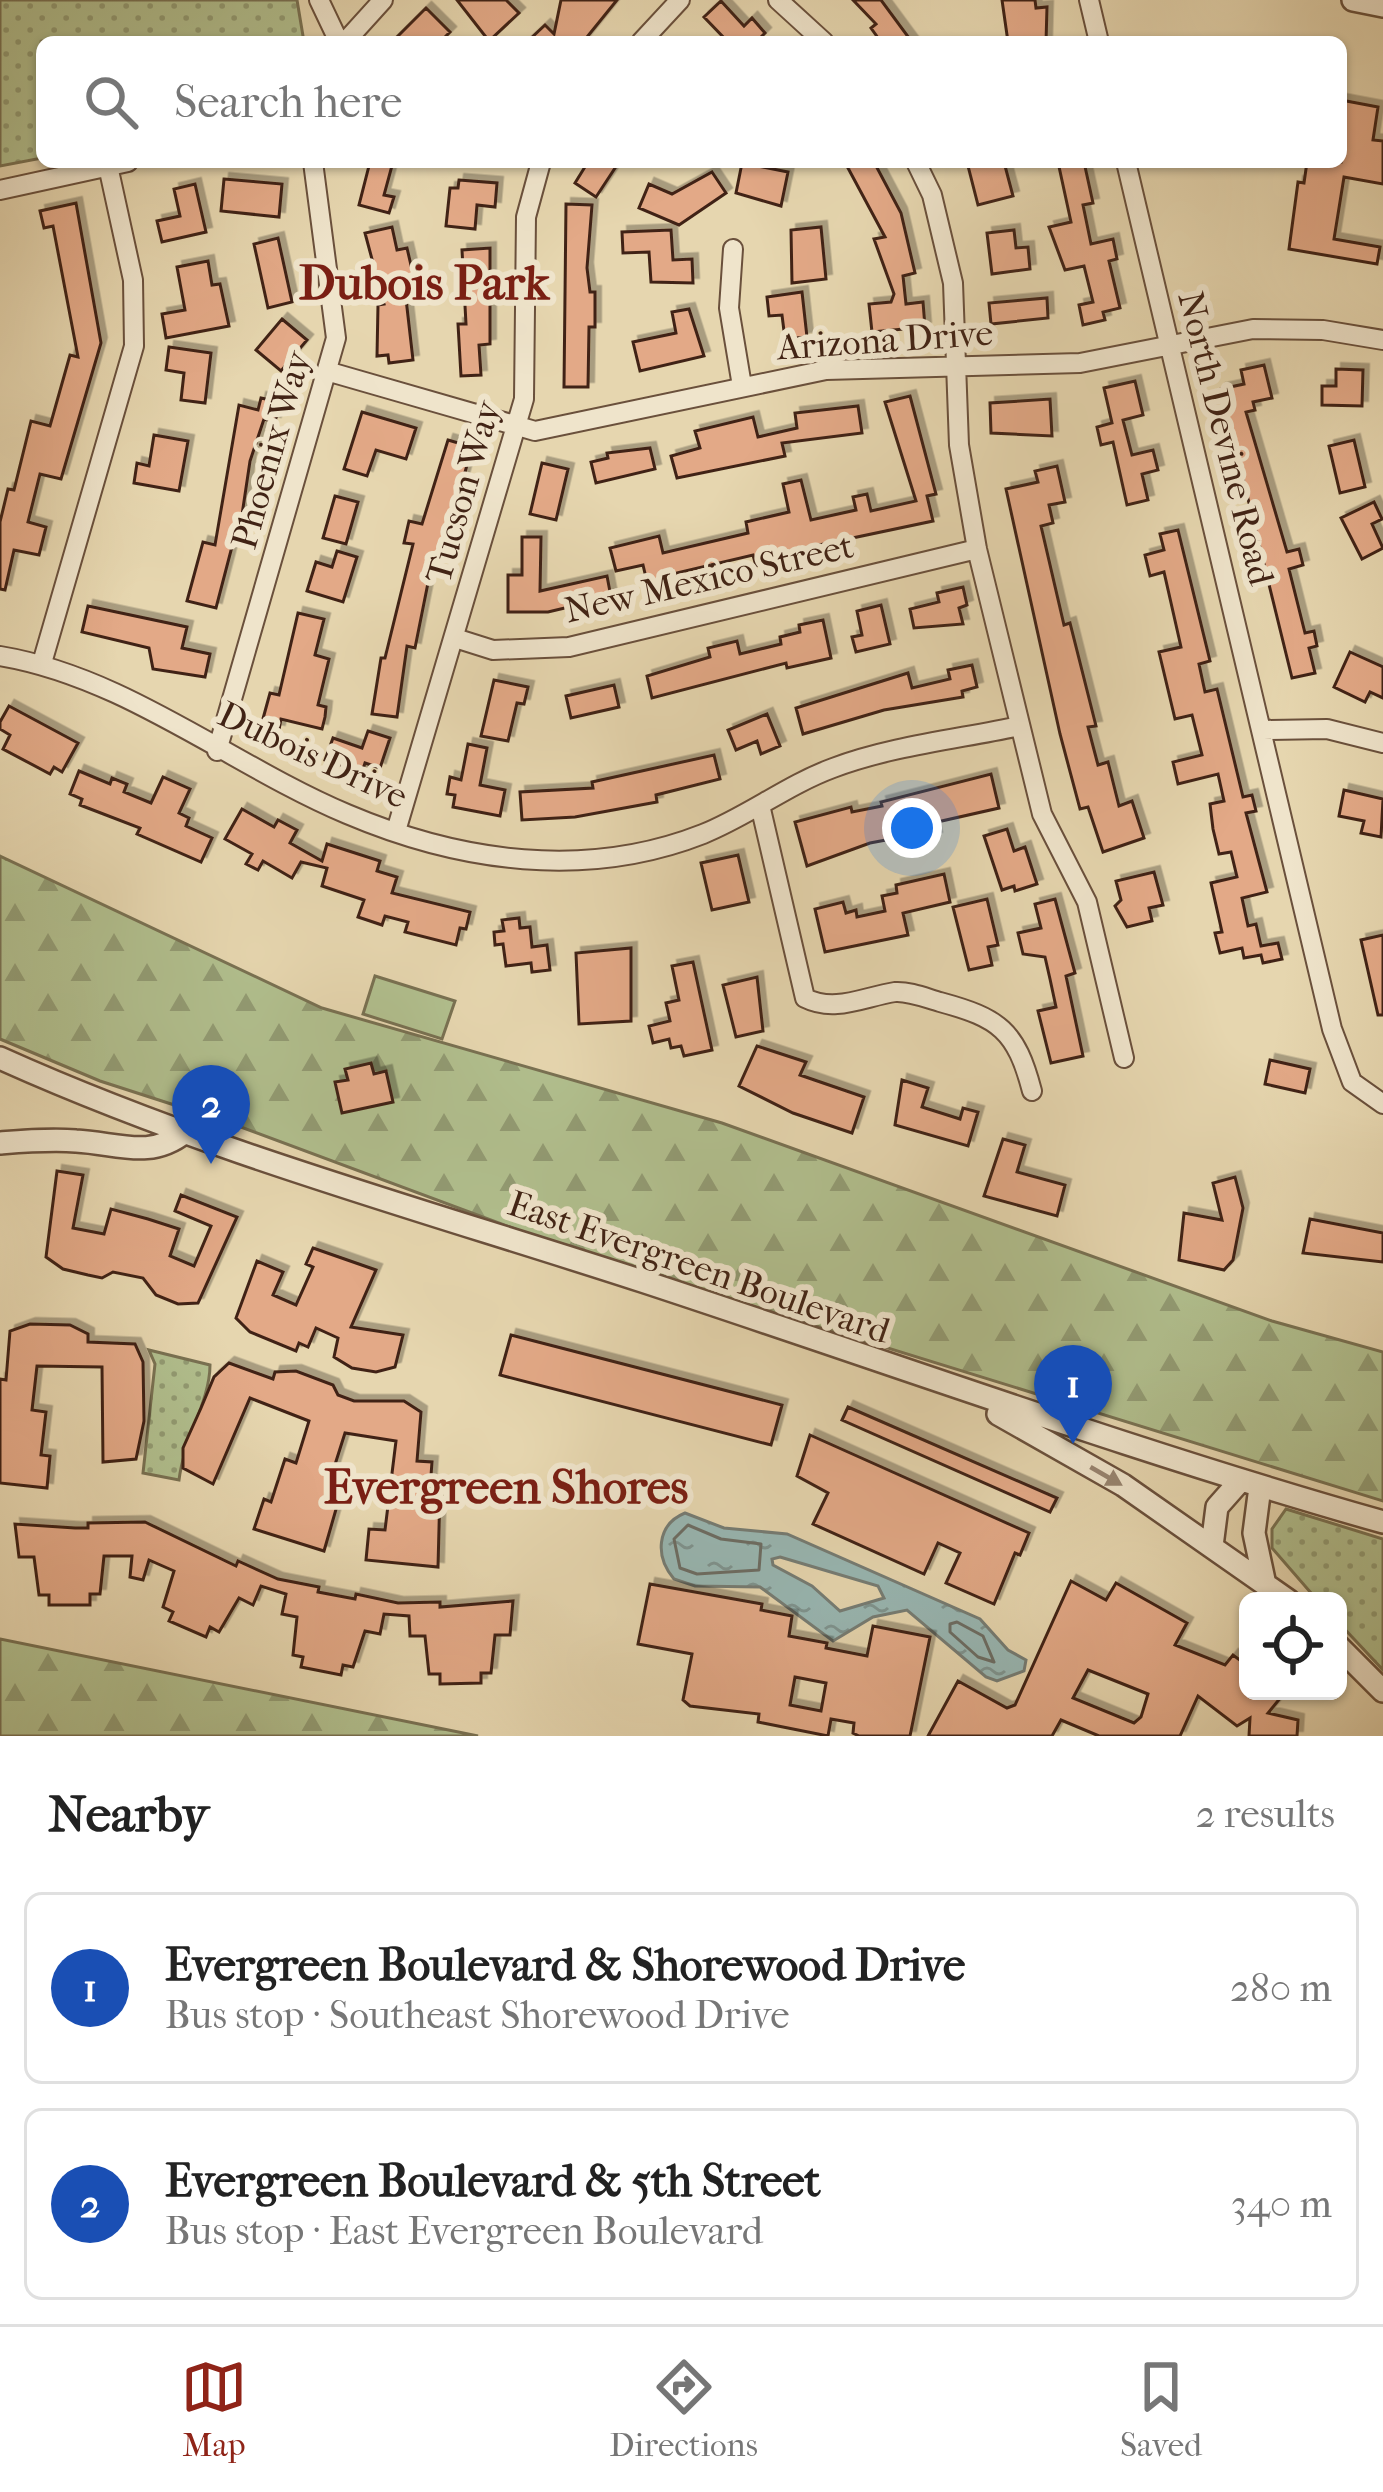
<!DOCTYPE html>
<meta charset="utf-8">
<style>
body{margin:0;font-family:"IM FELL French Canon",serif;background:#f2f2f2;color:#222}
.controls{position:absolute;right:36px;bottom:36px;display:grid;overflow:hidden;border-radius:18px;box-shadow:0 3px 9px #0004}
.controls button{width:108px;height:108px;display:grid;place-items:center;padding:0;border:0;border-bottom:3px solid #e0e0e0;background:#fff;color:#222;font:60px sans-serif}
.you{position:absolute;left:912px;top:828px;width:42px;height:42px;margin:-30px;border:9px solid #fff;border-radius:50%;background:#1a73e8;box-shadow:0 0 0 18px #1a73e833}
.badge{display:grid;place-items:center;width:78px;height:78px;border-radius:50%;background:#8f2418;color:#fff;font-size:39px;font-weight:700}
.pin{position:absolute;translate:-50% -99px;filter:drop-shadow(0 3px 6px #0008)}
.pin::after{content:'';position:absolute;top:63px;width:42px;height:36px;background:inherit;clip-path:polygon(0 0,100% 0,50% 100%)}
.list{margin:0;padding:0;list-style:none}
h2{display:flex;justify-content:space-between;align-items:center;height:156px;margin:0;padding:0 48px;font-size:51px}
h2 small{font-size:39px;font-weight:400;color:#767676}
.list li{display:grid;grid-template-columns:78px 1fr auto;gap:36px;align-items:center;box-sizing:border-box;height:192px;margin:0 24px 24px;padding:0 24px;border:3px solid #e0e0e0;border-radius:18px}
.list b{display:block;font-size:45px;white-space:nowrap}
.list p{margin:0;font-size:39px;white-space:nowrap;color:#767676}
.list em{font-size:39px;font-style:normal;color:#767676}
.icon{flex:none;width:66px;height:66px;fill:none;stroke:currentColor;stroke-width:2;stroke-linecap:round;stroke-linejoin:round}
.map{position:relative;flex:none;width:1383px;height:1736px;overflow:hidden}
.search{position:absolute;background:#fff;box-shadow:0 3px 9px #0004;left:36px;right:36px;top:36px;height:132px;display:flex;align-items:center;gap:30px;box-sizing:border-box;padding:0 42px;border-radius:18px;color:#767676;font-size:45px}
.sheet{height:588px;background:#fff}
nav{display:flex;justify-content:space-around;align-items:center;box-sizing:border-box;height:168px;border-top:3px solid #e0e0e0;background:#fff;font-size:33px;color:#767676}
nav a{display:grid;justify-items:center;gap:6px}
nav .on{color:#8f2418}
.map>svg:first-child{display:block}
</style>
<div class="map">
<svg width="1383" height="1736" viewBox="0 0 1383 1736">
<defs>
<pattern id="green-dots" width="8" height="8" patternUnits="userSpaceOnUse" patternTransform="scale(3)"><rect width="8" height="8" fill="#b1bf8e"/><path d="M2 2h.1M6 6h.1" fill="none" stroke="#929b73" stroke-width="1.8" stroke-linecap="round"/></pattern>
<pattern id="forest-firs" width="22" height="20" patternUnits="userSpaceOnUse" patternTransform="scale(3)"><rect width="22" height="20" fill="#b1bf8e"/><path d="M5 1l3.5 6h-7zM16 11l3.5 6h-7z" fill="#929b73"/></pattern>
<pattern id="water-ripples" width="26" height="14" patternUnits="userSpaceOnUse" patternTransform="scale(3)"><rect width="26" height="14" fill="#98b7b3"/><path d="M2 4q2-2 4 0t4 0M15 11q2-2 4 0t4 0" fill="none" stroke="#7e9490"/></pattern>
<filter id="shadow"><feDropShadow dx="5.5" dy="-5.5" stdDeviation="0" flood-color="#0004"/></filter>
</defs>
<rect width="100%" height="100%" fill="#e6d6af"/>
<filter id="stains"><feTurbulence type="fractalNoise" baseFrequency=".00167" numOctaves="4"/><feColorMatrix values="0 0 0 0 .2 0 0 0 0 .09 0 0 0 0 .02 0 0 0 .5 -.17"/></filter>
<radialGradient id="worn" r=".72"><stop offset=".6" stop-color="#630" stop-opacity="0"/><stop offset="1" stop-color="#630" stop-opacity=".3"/></radialGradient>
<!-- green -->
<path fill="url(#green-dots)" stroke="#797152" stroke-width="3" d="M0,0H297L304,42H42V158L0,166Z
M149,1350L210,1365C210,1401 184,1439 179,1480L143,1473L155,1364Z
M1286,1509L1383,1539V1670L1338,1622V1601H1318L1272,1548V1529Z"/>
<!-- forest -->
<path fill="url(#forest-firs)" stroke="#797152" stroke-width="3" d="M0,856L322,1008L722,1123L1272,1321L1383,1352V1501L577,1252L230,1123L100,1081L0,1039Z
M0,1639L478,1736H0Z"/>
<!-- pitch -->
<path fill="#b1bf8e" stroke="#797152" stroke-width="3" d="M375,976L455,1001L442,1039L363,1014Z"/>
<!-- water -->
<path fill="url(#water-ripples)" stroke="#757c74" stroke-width="3" fill-rule="evenodd" d="M685,1513L724,1528L787,1534L980,1619L1008,1650L1026,1660L1024,1671L997,1681L986,1677L907,1610L873,1617L833,1641L760,1587L695,1586L674,1579C655,1557 656,1525 685,1513ZM780,1557L878,1586L884,1598L840,1611L812,1586L773,1565L772,1559Z"/>
<g fill="none" stroke-linecap="round" stroke-linejoin="round">
<!-- shore -->
<path stroke="#6c6d64" stroke-width="3" d="M688,1525L721,1539L761,1544L759,1570L697,1574L680,1568L674,1539Z
M957,1622L983,1636L994,1662L978,1657L950,1632V1624Z"/>
</g>
<!-- building -->
<path fill="#e3a987" stroke="#412315" stroke-width="3" fill-rule="evenodd" filter="url(#shadow)" d="M457,0H506L519,13L489,41Z
M561,0H617L583,42H527L545,25L554,34Z
M853,0H881L912,42H881L871,28L876,24Z
M1002,0H1035L1036,8L1047,7L1046,42H1008Z
M721,1L744,26L752,18L765,33L756,42H728L704,17Z
M426,8L450,32L440,42H392Z
M1341,100L1378,107L1373,140L1383,141V184L1344,177L1334,239L1380,247L1377,264L1289,249L1298,182L1304,183L1307,162H1341Z
M370,162H393L384,195L394,197L389,213L359,205Z
M588,162H619L596,197L575,183Z
M858,162H874L901,213L915,273L903,276L906,304L923,302L925,327L872,332L869,304L891,302L894,294L874,239L885,237L848,168Z
M967,162H1004L1013,196L978,205Z
M1058,162H1084L1093,203L1083,205L1091,244L1113,239L1117,259L1109,261L1120,308L1103,312L1105,320L1083,325L1079,305L1093,302L1084,266L1065,270L1049,227L1071,222Z
M742,163L788,172L781,206L736,193Z
M712,172L726,193L679,225L639,208L649,184L672,194Z
M224,179L282,184L279,217L221,211Z
M459,180L497,183L495,207L477,205L475,229L446,226L450,188H458Z
M195,184L206,232L162,242L157,221L180,216L174,189Z
M76,203L101,343L61,479L40,474L28,522L46,527L39,555L14,550L5,590L0,589V522L8,489L14,490L31,421L50,426L70,355L78,357L53,226L44,228L40,211Z
M566,204L592,205L587,268L590,292H595V327H589L588,387H564Z
M392,227L397,250L407,248L416,287L405,290L413,360L389,363L388,355L377,356L378,305L384,304L365,233Z
M821,227L826,279L792,283L791,230Z
M671,230L673,260L692,259L693,283L651,282L649,252L623,253L622,232Z
M1014,230L1016,248L1028,247L1030,269L992,274L987,233Z
M278,238L292,302L268,308L254,244Z
M490,248V344L479,345L481,375L461,376L458,324H466L462,250Z
M208,261L212,285L220,284L229,326L166,338L162,314L185,310L177,267Z
M802,292L807,337L785,339L782,315L769,316L767,297Z
M1047,298L1048,318L991,324L989,303Z
M689,309L704,356L640,371L633,342L676,333L672,312Z
M282,319L307,340L281,371L256,350Z
M169,347L211,353L205,403L181,400L184,373L166,370Z
M1264,365L1272,398L1253,402L1255,410L1246,412L1287,552L1299,549L1303,565L1289,569L1305,633L1314,631L1317,646L1309,648L1315,673L1292,678L1221,389L1244,384L1241,370Z
M1336,369L1363,370L1362,406L1322,405V386H1336Z
M1135,381L1143,415L1123,420L1132,455L1153,450L1158,470L1142,474L1148,500L1127,505L1113,442L1101,445L1097,427L1112,423L1104,388Z
M910,396L936,494L927,496L933,521L786,552L787,558L756,566L753,555L668,575L670,581L648,586L643,565L616,571L610,548L659,536L663,553L748,533L746,522L789,512L783,484L801,480L811,520L856,510L853,497L867,494L871,511L916,501L885,402Z
M261,398L280,402L275,422L264,419L250,461L239,535H235L216,608L187,601L203,542L215,545L239,405L258,410Z
M1050,399L1052,436L991,433L990,403Z
M858,406L862,433L782,443L785,456L677,478L671,456L700,448L695,431L753,417L758,437L797,428L795,413Z
M362,412L416,428L406,459L376,450L367,476L344,469Z
M154,435L188,441L179,491L134,483L137,463L149,466Z
M448,440L472,447L441,559L433,558L415,648L407,646L397,717L372,714L381,658H385L413,544L404,543L409,521L422,524Z
M1354,440L1365,487L1340,493L1329,446Z
M650,448L655,469L596,483L591,462L608,458L607,453Z
M542,463L568,469L556,520L530,514Z
M1057,466L1065,502L1049,505L1053,523L1041,526L1064,625L1070,623L1096,726L1088,727L1098,765L1108,762L1119,806L1132,801L1144,838L1103,852L1088,807L1080,809L1060,734L1006,489L1038,482L1035,471Z
M335,496L358,502L346,544L323,538Z
M1374,502L1382,519L1372,524L1383,548L1362,559L1341,518Z
M1178,530L1210,661L1199,664L1205,692L1217,689L1243,797L1252,795L1256,811L1246,813L1267,892L1242,898L1248,926L1256,924L1261,946L1278,943L1282,959L1263,963L1261,955L1244,958L1242,948L1220,953L1215,933L1222,932L1211,883L1237,877L1231,852L1219,854L1213,829L1210,804L1224,801L1218,774L1178,784L1173,762L1202,755L1192,715L1175,719L1159,652L1181,647L1164,572L1150,576L1145,555L1164,550L1160,534Z
M522,537H541L540,591L607,576L611,597L548,612H508V575H522Z
M337,551L357,557L343,602L307,591L316,562L332,567Z
M963,587L967,605L959,608L963,624L914,628L910,609L939,602L937,593Z
M881,605L890,644L856,652L852,637L862,635L857,611Z
M88,606L187,627L182,648L210,654L205,677L153,669L149,648L82,632Z
M298,613L324,619L315,655L329,659L318,705L326,707L325,717L322,729L281,719L279,730L261,726L270,693L279,695Z
M823,620L831,658L787,668L786,663L652,698L647,676L710,657L708,648L737,641L740,654L781,644L780,637L800,632L799,625Z
M1350,652L1383,667V698L1370,692L1365,702L1334,687Z
M972,665L977,687L962,691L963,697L884,710L803,734L796,708L908,673L912,688L950,679L948,670Z
M494,680L528,687L524,704L517,703L508,741L481,736Z
M614,685L619,707L571,718L566,696Z
M9,706L78,743L62,772L54,767L50,774L3,749L10,735L0,729V722Z
M767,714L780,746L761,754L757,741L736,750L728,730Z
M368,731L390,738L380,768L365,763L362,772L325,760L333,738L362,748Z
M468,744L487,748L480,785L505,790L500,816L453,807L455,795L447,794L450,777L461,780Z
M714,755L720,779L656,795L657,802L575,817L522,820L520,792L593,788L592,782Z
M79,771L110,784L112,778L127,784L124,792L151,803L163,777L190,789L179,813L189,818L186,826L212,838L201,862L137,834L140,828L80,805L82,799L70,794Z
M991,774L999,808L933,823L936,837L919,840L918,834L870,843L807,866L795,822L851,807L852,812L882,806L881,802Z
M1344,790L1383,799L1381,837L1361,833L1364,821L1339,816Z
M242,809L274,827L278,820L297,830L290,843L322,861L327,844L380,861L377,871L397,877L392,893L470,912L466,929L460,928L456,945L405,932L408,922L385,916L382,925L358,917L364,900L322,886L327,868L301,862L292,878L263,861L258,870L246,864L252,854L225,839Z
M1007,829L1014,851L1025,847L1037,884L1015,891L1014,886L1002,890L984,836Z
M738,855L749,902L712,910L701,863Z
M1154,872L1163,905L1149,908L1152,921L1127,927L1115,906L1121,900L1116,881Z
M944,874L950,902L903,913L908,935L825,952L815,909L843,902L846,913L856,910L857,917L885,911L882,896L897,893L896,885Z
M987,899L998,945L988,947L992,965L969,970L953,907Z
M1055,899L1075,973L1066,976L1083,1056L1051,1063L1038,1011L1056,1007L1050,979L1045,957L1023,954L1018,933L1041,928L1035,904Z
M519,918L520,928L530,927L532,947L547,945L550,970L532,972L531,963L506,966L503,944L495,945L494,932L504,931L502,920Z
M1383,935V1015H1378L1361,940Z
M631,948V1021L579,1024L576,953Z
M693,962L712,1050L684,1056L681,1046L671,1048L669,1039L653,1043L649,1026L670,1021L666,1003L679,1000L672,966Z
M757,977L763,1031L736,1037L723,985Z
M757,1046L806,1062L800,1075L864,1097L852,1133L793,1113L739,1086Z
M1270,1060L1310,1069L1305,1093L1265,1084Z
M371,1063L374,1074L386,1071L393,1102L342,1113L335,1082L348,1080L345,1069Z
M902,1080L928,1088L922,1107L960,1119L963,1108L978,1112L968,1146L895,1125Z
M1003,1139L1025,1145L1017,1172L1065,1185L1057,1216L984,1196Z
M57,1171L83,1175L73,1228L104,1234L111,1209L148,1219L179,1229L170,1256L194,1266L211,1226L175,1211L181,1195L237,1217L198,1303L178,1304L156,1295L143,1278L113,1272L102,1278L88,1275L63,1269L46,1257Z
M1235,1177L1243,1208L1233,1260L1224,1270L1179,1260L1184,1213L1222,1220L1213,1183Z
M1310,1219L1383,1233V1262L1303,1253Z
M313,1248L376,1270L351,1327L403,1335L395,1367L376,1372L352,1368L334,1357L338,1338L316,1328L308,1347L299,1343L296,1351L250,1332L236,1318L257,1261L283,1272L273,1295L296,1305L313,1267L306,1264Z
M30,1324L70,1325L88,1334V1342L135,1344L143,1362L144,1421L136,1459L103,1462L102,1367L37,1366L32,1410L46,1412L41,1455L50,1456L47,1488L0,1483V1379L6,1380L10,1331Z
M511,1335L782,1405L771,1445L500,1375Z
M229,1363L273,1379L275,1372L296,1371L333,1385L338,1395L354,1401H404L421,1412L417,1461L432,1462L430,1489L440,1490L438,1567L366,1560L369,1529L385,1530L396,1441L345,1433L332,1474L345,1478L324,1551L254,1529L264,1499L271,1502L285,1459L296,1463L309,1421L250,1398L213,1484L183,1468V1448L201,1408L214,1377Z
M848,1407L1057,1498L1050,1512L842,1420Z
M810,1435L1029,1533L1020,1555L1015,1553L994,1604L946,1583L960,1553L938,1543L924,1574L813,1524L828,1493L797,1476Z
M145,1522L236,1566L238,1561L278,1579L319,1587L318,1592L355,1599L356,1594L398,1603L440,1602V1607L513,1601L510,1635H495L491,1673H481V1683L440,1684V1674H429L425,1636H410L409,1616L384,1614L380,1634L365,1631L353,1667L343,1665L341,1675L301,1667L303,1657L293,1655L297,1617L282,1614L286,1594L261,1586L253,1605L239,1598L219,1632L210,1627L206,1637L169,1621L173,1612L163,1607L174,1571L149,1560L143,1580L130,1577L132,1556H104L100,1594H90V1605H49V1595H39L34,1557H19L15,1524L75,1528H88V1523Z
M1071,1581L1106,1600L1116,1583L1187,1623L1175,1645L1225,1665L1233,1655L1248,1666V1691H1286L1268,1713L1298,1720L1297,1736H1249L1250,1718L1237,1726L1198,1696L1180,1736H1099L1061,1720L1052,1736H928L958,1681L1007,1708L1015,1705ZM1088,1670L1148,1694L1141,1717L1134,1723L1073,1698Z
M650,1584L762,1604L761,1610L792,1616L789,1636L827,1643L826,1648L867,1656L873,1626L930,1637L910,1736H859L853,1733L854,1723L831,1719L828,1736L758,1722L759,1714L690,1706L683,1700L692,1654L638,1644ZM795,1677L826,1683L821,1711L790,1705Z"/>
<g fill="none" stroke-linecap="round" stroke-linejoin="round">
<defs>
<path id="minor" d="M319,0L339,42
M778,0L824,42
M1089,0L1099,42
M345,42L383,0
M641,42L680,0
M916,162L932,195L953,283L959,445L977,549L1042,814L1087,902L1124,1058
M1126,162L1332,1029L1352,1082L1383,1104
M0,190L128,162
M733,249L729,308L742,386
M330,372L535,431L826,370L1080,363L1253,329L1323,330L1383,340
M455,638L493,650L569,647L977,549
M0,656C126,677 231,765 347,814C460,862 586,880 703,834C748,816 787,785 833,768C891,746 959,739 1020,726
M42,663L134,346L133,280L108,166
M1264,730L1327,729L1383,743
M217,751L336,338L313,162
M760,805L805,998C835,1013 863,997 895,992C909,991 926,998 940,1002C999,1018 1016,1030 1032,1091
M396,831L524,399L526,217L541,162"/>
<path id="tertiary" d="M1353,0L1383,6
M0,1058C206,1151 427,1211 642,1281C889,1362 1132,1451 1383,1522
M0,1143C26,1141 50,1139 76,1141C117,1143 150,1160 185,1132
M998,1414L1123,1485L1289,1601
M1260,1487L1254,1533L1264,1580
M1212,1546L1217,1507L1240,1481
M1338,1646L1383,1691"/>
</defs>
<!-- minor casing -->
<use href="#minor" stroke="#6a503c" stroke-width="22"/>
<!-- tertiary casing -->
<use href="#tertiary" stroke="#6a503c" stroke-width="26"/>
<!-- minor -->
<use href="#minor" stroke="#efe4cb" stroke-width="18"/>
<!-- tertiary -->
<use href="#tertiary" stroke="#efe4cb" stroke-width="21"/>
</g>
<!-- one-way arrows -->
<defs><path id="oneway-solid" d="M-6-.8H1V-3.2L6.5 0L1 3.2V.8H-6Z" transform="scale(3)"/></defs>
<use fill="#988470" href="#oneway-solid" transform="translate(1106 1476) rotate(30)"/>
<g text-anchor="middle" dominant-baseline="central" stroke-width="12" stroke-linejoin="round" paint-order="stroke">
<!-- street labels -->
<g font-size="36" fill="#412315" stroke="#efe4cb">
<text transform="translate(885 340) rotate(-4)">Arizona Drive</text>
<text transform="translate(1226 438) rotate(76)">North Devine Road</text>
<text transform="translate(271 450) rotate(-74)">Phoenix Way</text>
<text transform="translate(463 492) rotate(-74)">Tucson Way</text>
<text transform="translate(709 578) rotate(-13)">New Mexico Street</text>
<text transform="translate(313 755) rotate(25)">Dubois Drive</text>
<text transform="translate(699 1267) rotate(19)">East Evergreen Boulevard</text>
</g>
<!-- district labels -->
<g font-size="48" font-weight="bold" fill="#7a1f14" stroke="#efe4cb">
<text x="424" y="283">Dubois Park</text>
<text x="506" y="1487">Evergreen Shores</text>
</g>
</g>
<rect width="100%" height="100%" filter="url(#stains)"/>
<rect width="100%" height="100%" fill="url(#worn)"/>
</svg>
<div class="controls">
<button><svg class="icon" aria-label="locate" viewBox="0 0 24 24"><circle cx="12" cy="12" r="6"/><path d="M12 2v4M12 18v4M2 12h4M18 12h4"/></svg></button>
</div>
<div class="you"></div>
<div class="pin badge" style="left:1073px;top:1444px;background:#1a4fb4">1</div>
<div class="pin badge" style="left:211px;top:1164px;background:#1a4fb4">2</div>
<div class="search"><svg class="icon" aria-label="search" viewBox="0 0 24 24"><circle cx="10" cy="10" r="6"/><path d="M15 15l6 6"/></svg>Search here</div>
</div>
<section class="sheet">
<h2>Nearby<small>2 results</small></h2>
<ul class="list">
<li><span class="badge" style="background:#1a4fb4">1</span><div><b>Evergreen Boulevard &amp; Shorewood Drive</b><p>Bus stop · Southeast Shorewood Drive</p></div><em>280 m</em></li>
<li><span class="badge" style="background:#1a4fb4">2</span><div><b>Evergreen Boulevard &amp; 5th Street</b><p>Bus stop · East Evergreen Boulevard</p></div><em>340 m</em></li>
</ul>
</section>
<nav>
<a class="on"><svg class="icon" aria-label="map" viewBox="0 0 24 24"><path d="M3 6l6-2 6 2 6-2v14l-6 2-6-2-6 2zM9 4v14M15 6v14"/></svg>Map</a>
<a><svg class="icon" aria-label="directions" viewBox="0 0 24 24"><path d="M12 3l9 9-9 9-9-9zM9 14v-3h6M13 9l2 2-2 2"/></svg>Directions</a>
<a><svg class="icon" aria-label="saved" viewBox="0 0 24 24"><path d="M7 4h10v16l-5-4-5 4z"/></svg>Saved</a>
</nav>
